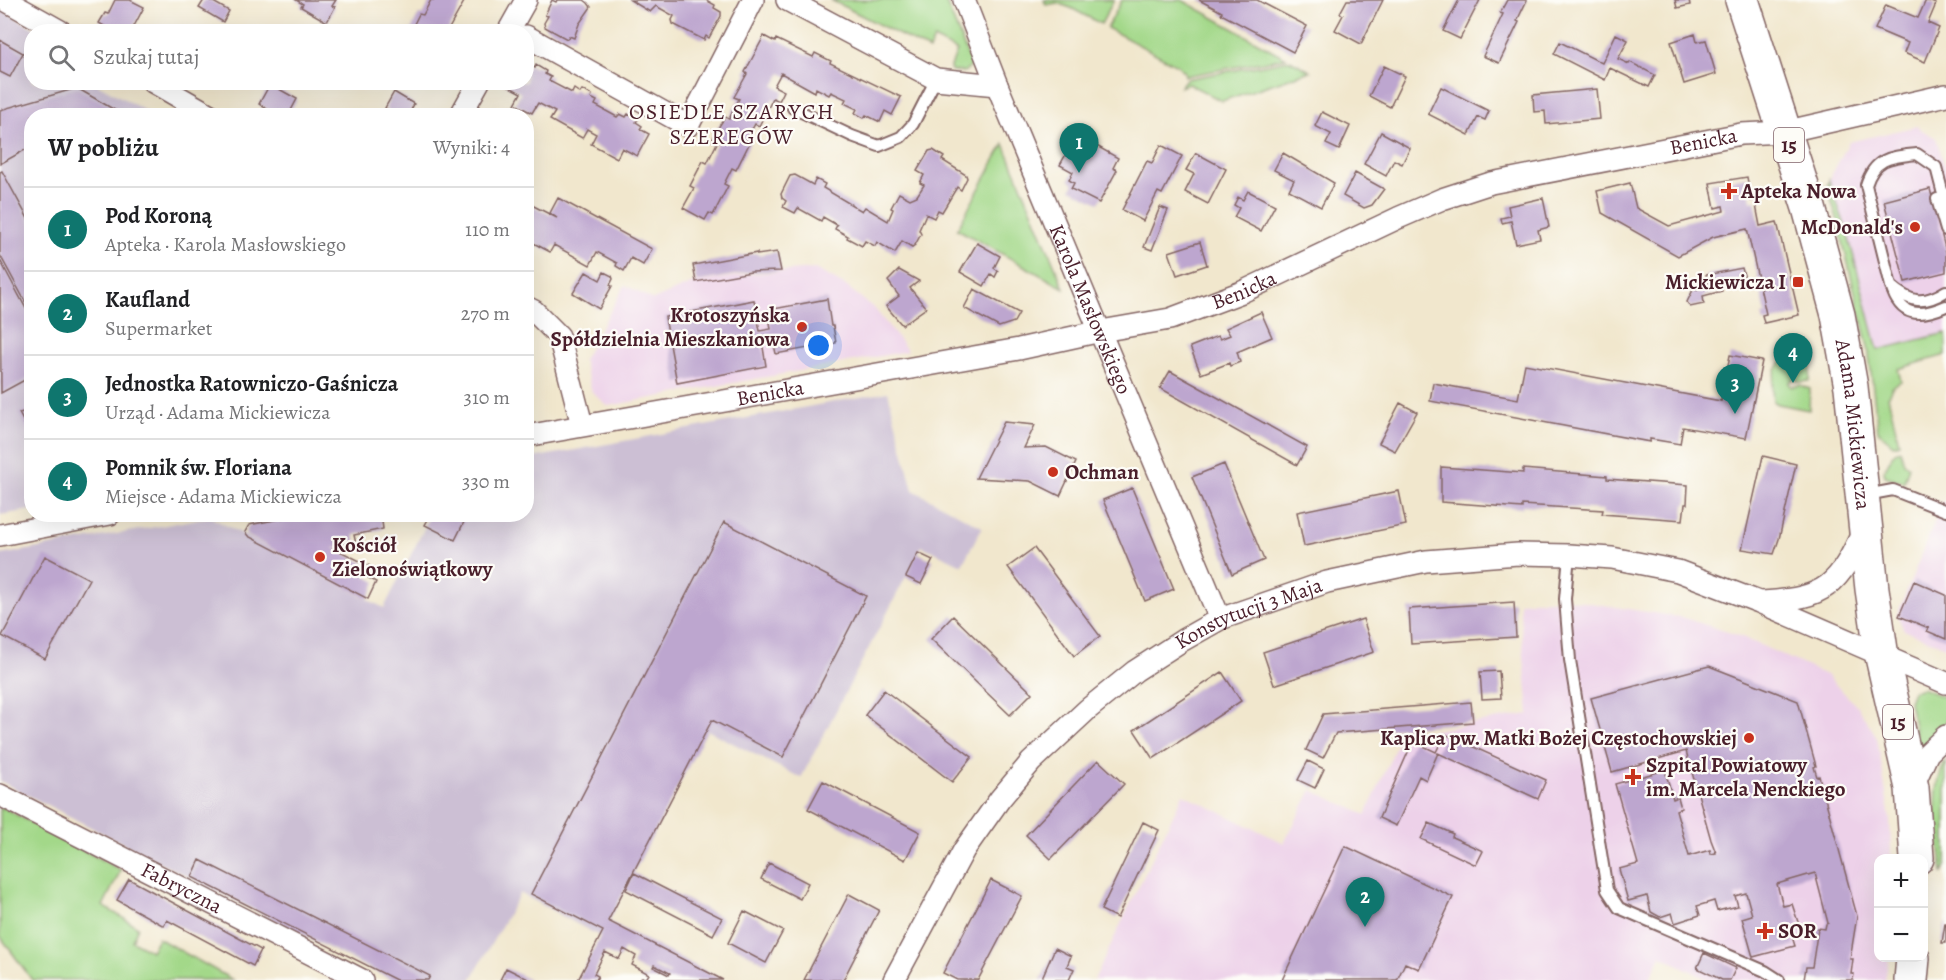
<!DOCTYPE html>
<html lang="pl">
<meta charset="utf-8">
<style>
body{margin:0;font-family:Alegreya,serif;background:#f2f2f2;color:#202124}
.controls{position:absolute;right:18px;bottom:18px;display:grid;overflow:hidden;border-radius:12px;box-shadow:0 6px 24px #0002}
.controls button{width:54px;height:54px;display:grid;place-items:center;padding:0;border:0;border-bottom:2px solid #e0e0e0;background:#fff;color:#202124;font:30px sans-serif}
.you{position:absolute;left:819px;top:346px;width:21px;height:21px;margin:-15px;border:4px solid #fff;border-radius:50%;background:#1a73e8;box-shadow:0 0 0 9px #1a73e833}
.badge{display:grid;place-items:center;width:39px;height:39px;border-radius:50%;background:#0f766e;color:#fff;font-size:20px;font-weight:700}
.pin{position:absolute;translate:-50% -50px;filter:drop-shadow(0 2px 3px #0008)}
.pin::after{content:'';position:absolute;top:32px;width:21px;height:18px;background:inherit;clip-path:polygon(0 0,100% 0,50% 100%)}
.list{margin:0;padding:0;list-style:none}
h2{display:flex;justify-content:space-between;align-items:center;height:78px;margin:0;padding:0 24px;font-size:26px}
h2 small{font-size:20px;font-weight:400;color:#757577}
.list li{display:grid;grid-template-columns:39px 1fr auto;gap:18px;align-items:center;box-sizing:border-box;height:84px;padding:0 24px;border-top:2px solid #e0e0e0}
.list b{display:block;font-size:22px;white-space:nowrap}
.list p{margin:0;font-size:20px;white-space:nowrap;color:#757577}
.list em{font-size:20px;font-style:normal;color:#757577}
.icon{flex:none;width:33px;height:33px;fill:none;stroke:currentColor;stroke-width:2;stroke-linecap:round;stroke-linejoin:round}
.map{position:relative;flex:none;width:1946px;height:980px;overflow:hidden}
.search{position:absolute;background:#fff;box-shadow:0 6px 24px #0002;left:24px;top:24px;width:510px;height:66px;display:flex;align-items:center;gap:15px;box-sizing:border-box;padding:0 21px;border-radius:24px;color:#757577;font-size:22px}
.panel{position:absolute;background:#fff;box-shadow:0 6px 24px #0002;left:24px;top:108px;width:510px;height:414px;border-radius:24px}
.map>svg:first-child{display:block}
</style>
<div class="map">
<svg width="1946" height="980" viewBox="0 0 1946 980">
<rect width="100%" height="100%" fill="#fdfcf7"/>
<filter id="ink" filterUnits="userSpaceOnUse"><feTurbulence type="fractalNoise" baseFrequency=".0167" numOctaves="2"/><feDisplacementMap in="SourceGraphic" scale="12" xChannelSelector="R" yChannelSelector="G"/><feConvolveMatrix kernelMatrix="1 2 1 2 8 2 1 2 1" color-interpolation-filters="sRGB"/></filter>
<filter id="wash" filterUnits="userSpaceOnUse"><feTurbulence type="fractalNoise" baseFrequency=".008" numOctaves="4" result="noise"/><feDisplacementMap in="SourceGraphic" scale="24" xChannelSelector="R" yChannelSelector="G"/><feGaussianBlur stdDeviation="1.35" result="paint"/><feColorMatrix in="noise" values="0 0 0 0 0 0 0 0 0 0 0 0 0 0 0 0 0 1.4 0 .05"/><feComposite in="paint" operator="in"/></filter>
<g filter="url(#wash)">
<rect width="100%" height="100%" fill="#f1e7cd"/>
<!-- built -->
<path fill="#edd1e9" d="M1918,126L1920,129L1936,138L1946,171V333L1878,351L1847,231L1829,180L1849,142Z
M815,269L846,286L875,309L908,351L608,406L592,392L583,360L625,285L653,300L693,283L750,274Z
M1943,501L1946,502V647L1904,630L1897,615Z
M1565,599L1685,618L1740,636L1826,675L1857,706L1877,737L1890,819L1891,858H1878V958H1889L1885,980H1709L1661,956L1649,980H1094L1183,794L1284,843L1312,790L1366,815L1399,739L1423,732L1529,714L1519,602Z"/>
<!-- industrial -->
<path fill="#ccbfd4" d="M0,9L39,31L32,32V82L95,83L153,115L32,116L31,510L0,515Z
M888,392L913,490L982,527L962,565L922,546L801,778L707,730L601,937L520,893L471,980H391L0,781V555L210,517L384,608L431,515L526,514L527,459Z"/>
<!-- green -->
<path fill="#a3d889" stroke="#767c5a" stroke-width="1.5" d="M831,0H945L972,66L964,72L952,71L950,69L957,51L934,39L929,50Z
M1044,0H1114L1101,24L1071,8L1057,3L1046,5Z
M1122,0H1182L1286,58L1185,76L1184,71L1177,65L1107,28Z
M1290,60L1310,71L1222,101L1189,84L1180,87L1186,79Z
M1004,144L1064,288L957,229Z
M1829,180L1847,231L1878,350L1946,333V355L1898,369L1901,381L1892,387L1888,396L1899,443L1893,445L1878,431L1868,347L1837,218L1827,187Z
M1782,361L1811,362L1810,381L1800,382L1793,379L1789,383L1792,387L1800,385L1810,389L1809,410L1778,404L1773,401C1771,388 1773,371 1782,361Z
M1900,450L1904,463L1909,466L1904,482L1885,476L1884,470L1895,452Z
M1922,688L1946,698V725L1919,750L1909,702L1913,691Z
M1946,760V865L1943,874C1939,837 1928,793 1946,760Z
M0,806L121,870L103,906L138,927L132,941L151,951L158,938L233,980H32L0,936Z"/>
<g id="blocks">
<!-- building -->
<path fill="#bda6cf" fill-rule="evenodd" d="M115,0H130L144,7L132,30L129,28L127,32H114L99,23L105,13L108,14Z
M204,0H210L229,11L223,22L199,8Z
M296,0H336L332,6L335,7L327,22L301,7L303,4Z
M431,0H465L447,32H410L419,14L423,15Z
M552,0L556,2L557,0H584L588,3L591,7L579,24L574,38L569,36L567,39L545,27L544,23L548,16L545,15Z
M630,0H706L715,5L714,8L721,12V16L709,38L706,36L704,40L673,24L672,20L674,16L656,6L650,12Z
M1199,0H1257L1307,26L1293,52L1221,14L1222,12Z
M1347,0H1383L1361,44L1335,30L1343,15L1340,13Z
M1459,0H1480L1460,39L1443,31Z
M1507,0H1527L1517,21L1519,22L1499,63L1483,56L1503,14L1500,13Z
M1675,0H1689L1690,5L1677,8Z
M1926,0L1936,4L1928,23L1939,28L1925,62L1904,53L1908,43L1875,29L1886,5L1918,18Z
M1616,34L1628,40L1618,59L1629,64L1630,62L1655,75L1649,87L1610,68L1605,80L1554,54L1560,42L1602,63Z
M1695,34L1697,42L1706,40L1716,74L1684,84L1671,42Z
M764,36L775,42L776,39L813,57L815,53L831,61L830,63L901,97L892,115L885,111L880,122L866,115L864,118L855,113L857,109L844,103L846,99L831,92L829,95L816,88L815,92L781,73L774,86L784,91L779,101L773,98L759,126L755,124L746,140L750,142L736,170L732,168L724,184L728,186L713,215L709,213L705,220L683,208L694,188L690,186L703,161L707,163L717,143L712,141L716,131L725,117L729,119L739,99L734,97L747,74L745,72Z
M0,40L23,53L10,77L0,72Z
M529,65L535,68L536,65L546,71L545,74L551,77L549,81L572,93L574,89L580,93L582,90L592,95L591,98L597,101L595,105L617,117L620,114L626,117L628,114L638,119L636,122L642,126L640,129L649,134L637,156L622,148L617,158L591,144L596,134L587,129L582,138L550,120L555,112L538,103L532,113L515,104L521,93L506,85L508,82H526V69Z
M1384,66L1405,76L1390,107L1369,96Z
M270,84L297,99L288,116H267L270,111L259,104Z
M1441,87L1489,111L1485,120L1478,117L1469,135L1428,114Z
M77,88L125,116H32V146L0,164V110Z
M1597,89L1600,119L1546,124L1545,111L1534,112L1533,95Z
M394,92L414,104L408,116H398L385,108Z
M1322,112L1350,126L1339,150L1326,144L1331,134L1315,126Z
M1381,132L1410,148L1402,164L1394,160L1386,176L1364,164Z
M1086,140L1118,158L1113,168L1117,170L1099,203L1071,189L1074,183L1069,180L1073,172L1060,165L1071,145L1080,150Z
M1161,145L1182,156L1162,194L1158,192L1143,221L1122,210L1147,161L1152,163Z
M933,150L944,157L942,160L966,175L967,178L961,190L957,187L942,212L938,210L934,218L926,214L919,230L921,234L915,245L912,247L902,241L895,253L877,242L875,246L865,241L862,246L847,238L848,236L835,229L837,225L823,217L821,221L798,208L795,213L783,207L786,201L782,198L781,194L790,176L795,175L813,185L816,179L825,184L823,188L862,211L865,207L888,221L893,209L891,208L899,193L910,199L917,196L924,185L920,183L924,175L917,171L929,151Z
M1196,153L1226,169L1208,204L1185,192L1194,174L1186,170Z
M1283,153L1334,183L1321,207L1289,190L1294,180L1274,170Z
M2,171L32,226V314L0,255V172Z
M1355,173L1384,189L1372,205L1364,208L1343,196Z
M1747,177L1751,201L1755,200L1760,226L1777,222L1799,315L1764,323L1762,315L1766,314L1747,229L1713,237L1678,256L1602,213L1597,191L1630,183L1636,208L1669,226L1724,211L1723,206L1715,208L1710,183Z
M1930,189L1946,252V272L1905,282L1884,201Z
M1248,191L1275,205L1261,231L1234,217L1239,208L1234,205L1238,197L1243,200Z
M558,198L652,249L643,265L631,258L624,271L616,266L617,263L597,252L590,265L554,245L550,252L526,239V202L557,218L550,213Z
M1543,198L1549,227L1538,230L1540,239L1516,244L1511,221L1502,223L1501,218L1510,216L1508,206Z
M1160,207L1168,210L1152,250L1144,247Z
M1200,242L1207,265L1177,275L1169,252Z
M977,243L1000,256L994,268L998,271L995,277L991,274L984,286L960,272Z
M777,252L781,271L751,272L696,282L693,265L757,253V255Z
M0,260L32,320V376L1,393Z
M1742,268L1745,279L1720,284L1722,291L1703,296L1704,304L1690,307L1687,302L1693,290L1709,287L1706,275Z
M899,270L919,281L910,288L926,308L902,325L886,306L899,296L888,281Z
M586,272L600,280L604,272L612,276L613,279L610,285L612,286L599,309L573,293Z
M974,289L1019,313L1014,322L999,327L964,308Z
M827,299L831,326H833L836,343L776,354L773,339L762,341L766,366L677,383L665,317L754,300L760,331L771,329L768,310Z
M1261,312L1272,337L1237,352L1240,362L1230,366L1229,363L1201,374L1190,347L1218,336L1220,339L1230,335L1226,328Z
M1730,355L1762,361L1746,438L1683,427L1680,444L1650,439V442L1430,401L1433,383L1518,399L1525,364L1721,401Z
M1170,371L1307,447L1297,465L1160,388Z
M1400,403L1417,412L1395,451L1379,443Z
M32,410V438L19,413Z
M1004,422L1035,425L1024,448L1046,447L1076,462L1060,496L1030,481L976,478Z
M1763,456L1796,464L1779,539L1774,554L1742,549Z
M1224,464L1264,560L1232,574L1192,477Z
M1441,467L1523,473V469L1607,476V479L1688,485L1687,504H1685L1683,520L1602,514L1603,510L1522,505V508L1441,502Z
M1132,488L1174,589L1145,601L1103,500Z
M1399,491L1406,525L1304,546L1297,512Z
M305,514H381L383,529L354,535L356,544L334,548L370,566L365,576L376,582L368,599L248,536L245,532L249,525Z
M431,514H448L464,522L455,540L425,525Z
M724,522L866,596L783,757L712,720L608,921L723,980H640L642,977L646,979L649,974L632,965L636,956L624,949L619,959L605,952L594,974L598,976L596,980H578L603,931L531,894ZM654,965L670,973L669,975L653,967Z
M1034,548L1100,636L1074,656L1008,567Z
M918,553L933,560L921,584L906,577Z
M45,556L89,579L45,659L2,636Z
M1914,581L1946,595V639L1927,631L1929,628L1899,616Z
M1514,602L1516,637L1411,644L1409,609Z
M953,616L1032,693L1010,715L931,639Z
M1363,619L1374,652L1274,685L1263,652Z
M1709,666L1798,701L1816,766L1814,767L1817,777L1819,776L1857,916L1850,959H1853L1851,974H1854L1853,980H1804L1806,967H1812L1818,928L1825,929L1826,924L1828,923L1815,873L1777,884L1783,906L1792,904L1799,925L1789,927L1795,946L1753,957L1742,918L1752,915L1746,893L1735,896L1738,906L1717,911L1714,901L1697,906L1700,915L1675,923L1672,913L1660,917L1651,912L1647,896L1628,901L1619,869L1638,864L1615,784L1665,770L1673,799L1678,797L1681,808L1676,810L1689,856L1710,850L1711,854L1716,853L1711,840L1686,751L1612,772L1591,698Z
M1499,671L1501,698L1482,699L1480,672Z
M1222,672L1241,701L1153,759L1134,730Z
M884,690L972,757L952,782L865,715Z
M1471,702L1473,722L1336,733L1323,758L1306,750L1323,714Z
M1445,734L1546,780L1538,799L1438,753L1426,780L1419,776L1396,826L1379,818L1413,741L1436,752Z
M1098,760L1124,784L1051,859L1026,835Z
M1308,761L1324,769L1315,788L1298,780Z
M823,781L920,832L905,860L808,809Z
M1143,822L1159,830L1117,918L1101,910Z
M1429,823L1453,834L1452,837L1483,851L1476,865L1421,839Z
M1345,846L1453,897L1419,969L1405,963L1397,980H1282Z
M200,860L430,976L428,980H396L192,877Z
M769,863L808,883L800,899L761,879Z
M634,873L722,918L713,935L626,890Z
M129,879L261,950L253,966L167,920L164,926L117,900Z
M991,880L1022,896L978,980H957L943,973Z
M849,894L879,910L843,980H804Z
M744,911L783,931L766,963L728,943Z
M1945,923H1946V943H1942Z
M1055,948L1071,956L1067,966L1074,969L1069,980H1041Z
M1704,953L1736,968L1730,980H1722L1697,968Z
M506,968L530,980H500Z"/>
</g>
</g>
<g filter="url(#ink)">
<use href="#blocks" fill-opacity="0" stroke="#846564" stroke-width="1.5"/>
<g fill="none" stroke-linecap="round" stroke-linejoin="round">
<defs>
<path id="lane" d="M793,108L852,136L879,146L901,137L913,124L936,79
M1937,199L1946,230
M1946,206L1936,167L1917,154C1891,157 1875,157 1866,185L1891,286C1900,317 1919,318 1946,306
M1891,286C1910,303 1924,305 1946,291
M1866,495L1893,490L1946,511
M1569,555L1565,599L1570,660L1607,890L1619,908L1765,971L1779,980"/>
<g id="street">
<path d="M5,0L62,32"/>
<path d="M787,0L936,79L997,85"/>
<path id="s1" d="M964,0L997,85L1220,619"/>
<path d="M508,32L526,0"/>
<path d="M526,36L688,126L753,0"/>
<path d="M153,82L212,116"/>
<path d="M460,116L479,82"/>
<path d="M526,307L534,311L559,336L582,425"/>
<path id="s2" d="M526,436L1019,349L1101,331L1170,319L1242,292L1398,218L1442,199L1491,183L1741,134L1784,132L1946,95"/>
<path d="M0,535L110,514"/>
<path d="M1762,602C1827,598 1838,586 1864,529"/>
<path d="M1912,788L1928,753L1946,736"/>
<path id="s3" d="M0,795L362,980"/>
<path id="s4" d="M894,980L964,850L1000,799L1031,762L1088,709L1135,671L1183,640L1220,619L1327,582L1426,561L1518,554L1569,555L1612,558L1678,571L1759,602L1946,683"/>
</g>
<g id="primary">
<path id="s5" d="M1742,0L1809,208L1838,315L1851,387L1872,589L1882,657L1912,788L1917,858"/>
<path d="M1911,980L1913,958"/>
</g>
</defs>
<!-- lane casing -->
<use href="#lane" stroke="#846564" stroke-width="14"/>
<!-- street casing -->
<use href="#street" stroke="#846564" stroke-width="24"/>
<!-- primary casing -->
<use href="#primary" stroke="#846564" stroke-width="36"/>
<!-- lane -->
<use href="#lane" stroke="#fff" stroke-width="10"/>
<!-- street -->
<use href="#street" stroke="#fff" stroke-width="21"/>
<!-- primary -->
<use href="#primary" stroke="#fff" stroke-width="33"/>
</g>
</g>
<!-- markers -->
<g fill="#c8321e" stroke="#fdfcf7" stroke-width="2">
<path d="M1726 182h6v6h6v6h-6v6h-6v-6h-6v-6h6z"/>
<circle cx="1915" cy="227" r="6"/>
<rect x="1792" y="276" width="12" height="12" rx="3"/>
<circle cx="802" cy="327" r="6"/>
<circle cx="1053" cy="472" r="6"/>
<circle cx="320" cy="557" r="6"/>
<circle cx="1749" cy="738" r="6"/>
<path d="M1630 768h6v6h6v6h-6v6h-6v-6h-6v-6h6z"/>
<path d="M1762 922h6v6h6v6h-6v6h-6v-6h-6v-6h6z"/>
</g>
<g text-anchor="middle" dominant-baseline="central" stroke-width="4.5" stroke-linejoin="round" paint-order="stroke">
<!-- shield labels -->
<g fill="#fdfcf7" stroke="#806168" stroke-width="1.5">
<rect x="1774" y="128" width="30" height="34" rx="4.5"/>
<rect x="1883" y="705" width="30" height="34" rx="4.5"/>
</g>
<g font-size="20" font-weight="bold" fill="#4a1f2b">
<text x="1789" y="145">15</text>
<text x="1898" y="722">15</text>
</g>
<!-- street labels -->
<g font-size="21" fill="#4a1f2b" stroke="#fdfcf7">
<text stroke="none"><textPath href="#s2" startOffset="1220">Benicka</textPath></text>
<text stroke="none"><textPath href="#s2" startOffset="734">Benicka</textPath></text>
<text stroke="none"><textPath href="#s1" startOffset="334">Karola Masłowskiego</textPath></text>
<text stroke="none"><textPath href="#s2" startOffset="248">Benicka</textPath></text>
<text stroke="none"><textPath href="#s5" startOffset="440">Adama Mickiewicza</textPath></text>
<text stroke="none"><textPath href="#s4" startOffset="525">Konstytucji 3 Maja</textPath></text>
<text stroke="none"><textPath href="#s3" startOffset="204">Fabryczna</textPath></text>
</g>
<!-- poi labels -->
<g font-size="21" font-weight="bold" fill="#4a1f2b" stroke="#fdfcf7" text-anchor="start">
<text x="1741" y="191">Apteka Nowa</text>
<text x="1903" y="227" text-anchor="end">McDonald's</text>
<text x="1786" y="282" text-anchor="end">Mickiewicza I</text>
<text x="790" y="315" text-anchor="end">Krotoszyńska<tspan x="790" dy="24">Spółdzielnia Mieszkaniowa</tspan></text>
<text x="1065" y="472">Ochman</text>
<text x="332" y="545">Kościół<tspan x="332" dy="24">Zielonoświątkowy</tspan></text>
<text x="1737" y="738" text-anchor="end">Kaplica pw. Matki Bożej Częstochowskiej</text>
<text x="1646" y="765">Szpital Powiatowy<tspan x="1646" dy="24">im. Marcela Nenckiego</tspan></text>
<text x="1778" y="931">SOR</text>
</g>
<!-- neighbourhood labels -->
<g font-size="22" letter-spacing="1.5" fill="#4a1f2b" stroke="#fdfcf7">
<text x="732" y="112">OSIEDLE SZARYCH<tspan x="732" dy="25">SZEREGÓW</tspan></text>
</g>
</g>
</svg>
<div class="controls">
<button>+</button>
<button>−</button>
</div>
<div class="you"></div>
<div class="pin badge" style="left:1079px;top:173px">1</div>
<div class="pin badge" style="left:1365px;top:927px">2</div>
<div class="pin badge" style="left:1735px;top:414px">3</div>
<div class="pin badge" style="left:1793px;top:383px">4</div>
<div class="search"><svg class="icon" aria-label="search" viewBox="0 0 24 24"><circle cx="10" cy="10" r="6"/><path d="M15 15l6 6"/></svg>Szukaj tutaj</div>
<section class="panel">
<h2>W pobliżu<small>Wyniki: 4</small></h2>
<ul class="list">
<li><span class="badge">1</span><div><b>Pod Koroną</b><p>Apteka · Karola Masłowskiego</p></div><em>110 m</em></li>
<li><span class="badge">2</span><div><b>Kaufland</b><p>Supermarket</p></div><em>270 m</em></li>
<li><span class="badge">3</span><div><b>Jednostka Ratowniczo-Gaśnicza</b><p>Urząd · Adama Mickiewicza</p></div><em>310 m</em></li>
<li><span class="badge">4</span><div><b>Pomnik św. Floriana</b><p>Miejsce · Adama Mickiewicza</p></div><em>330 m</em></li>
</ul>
</section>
</div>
